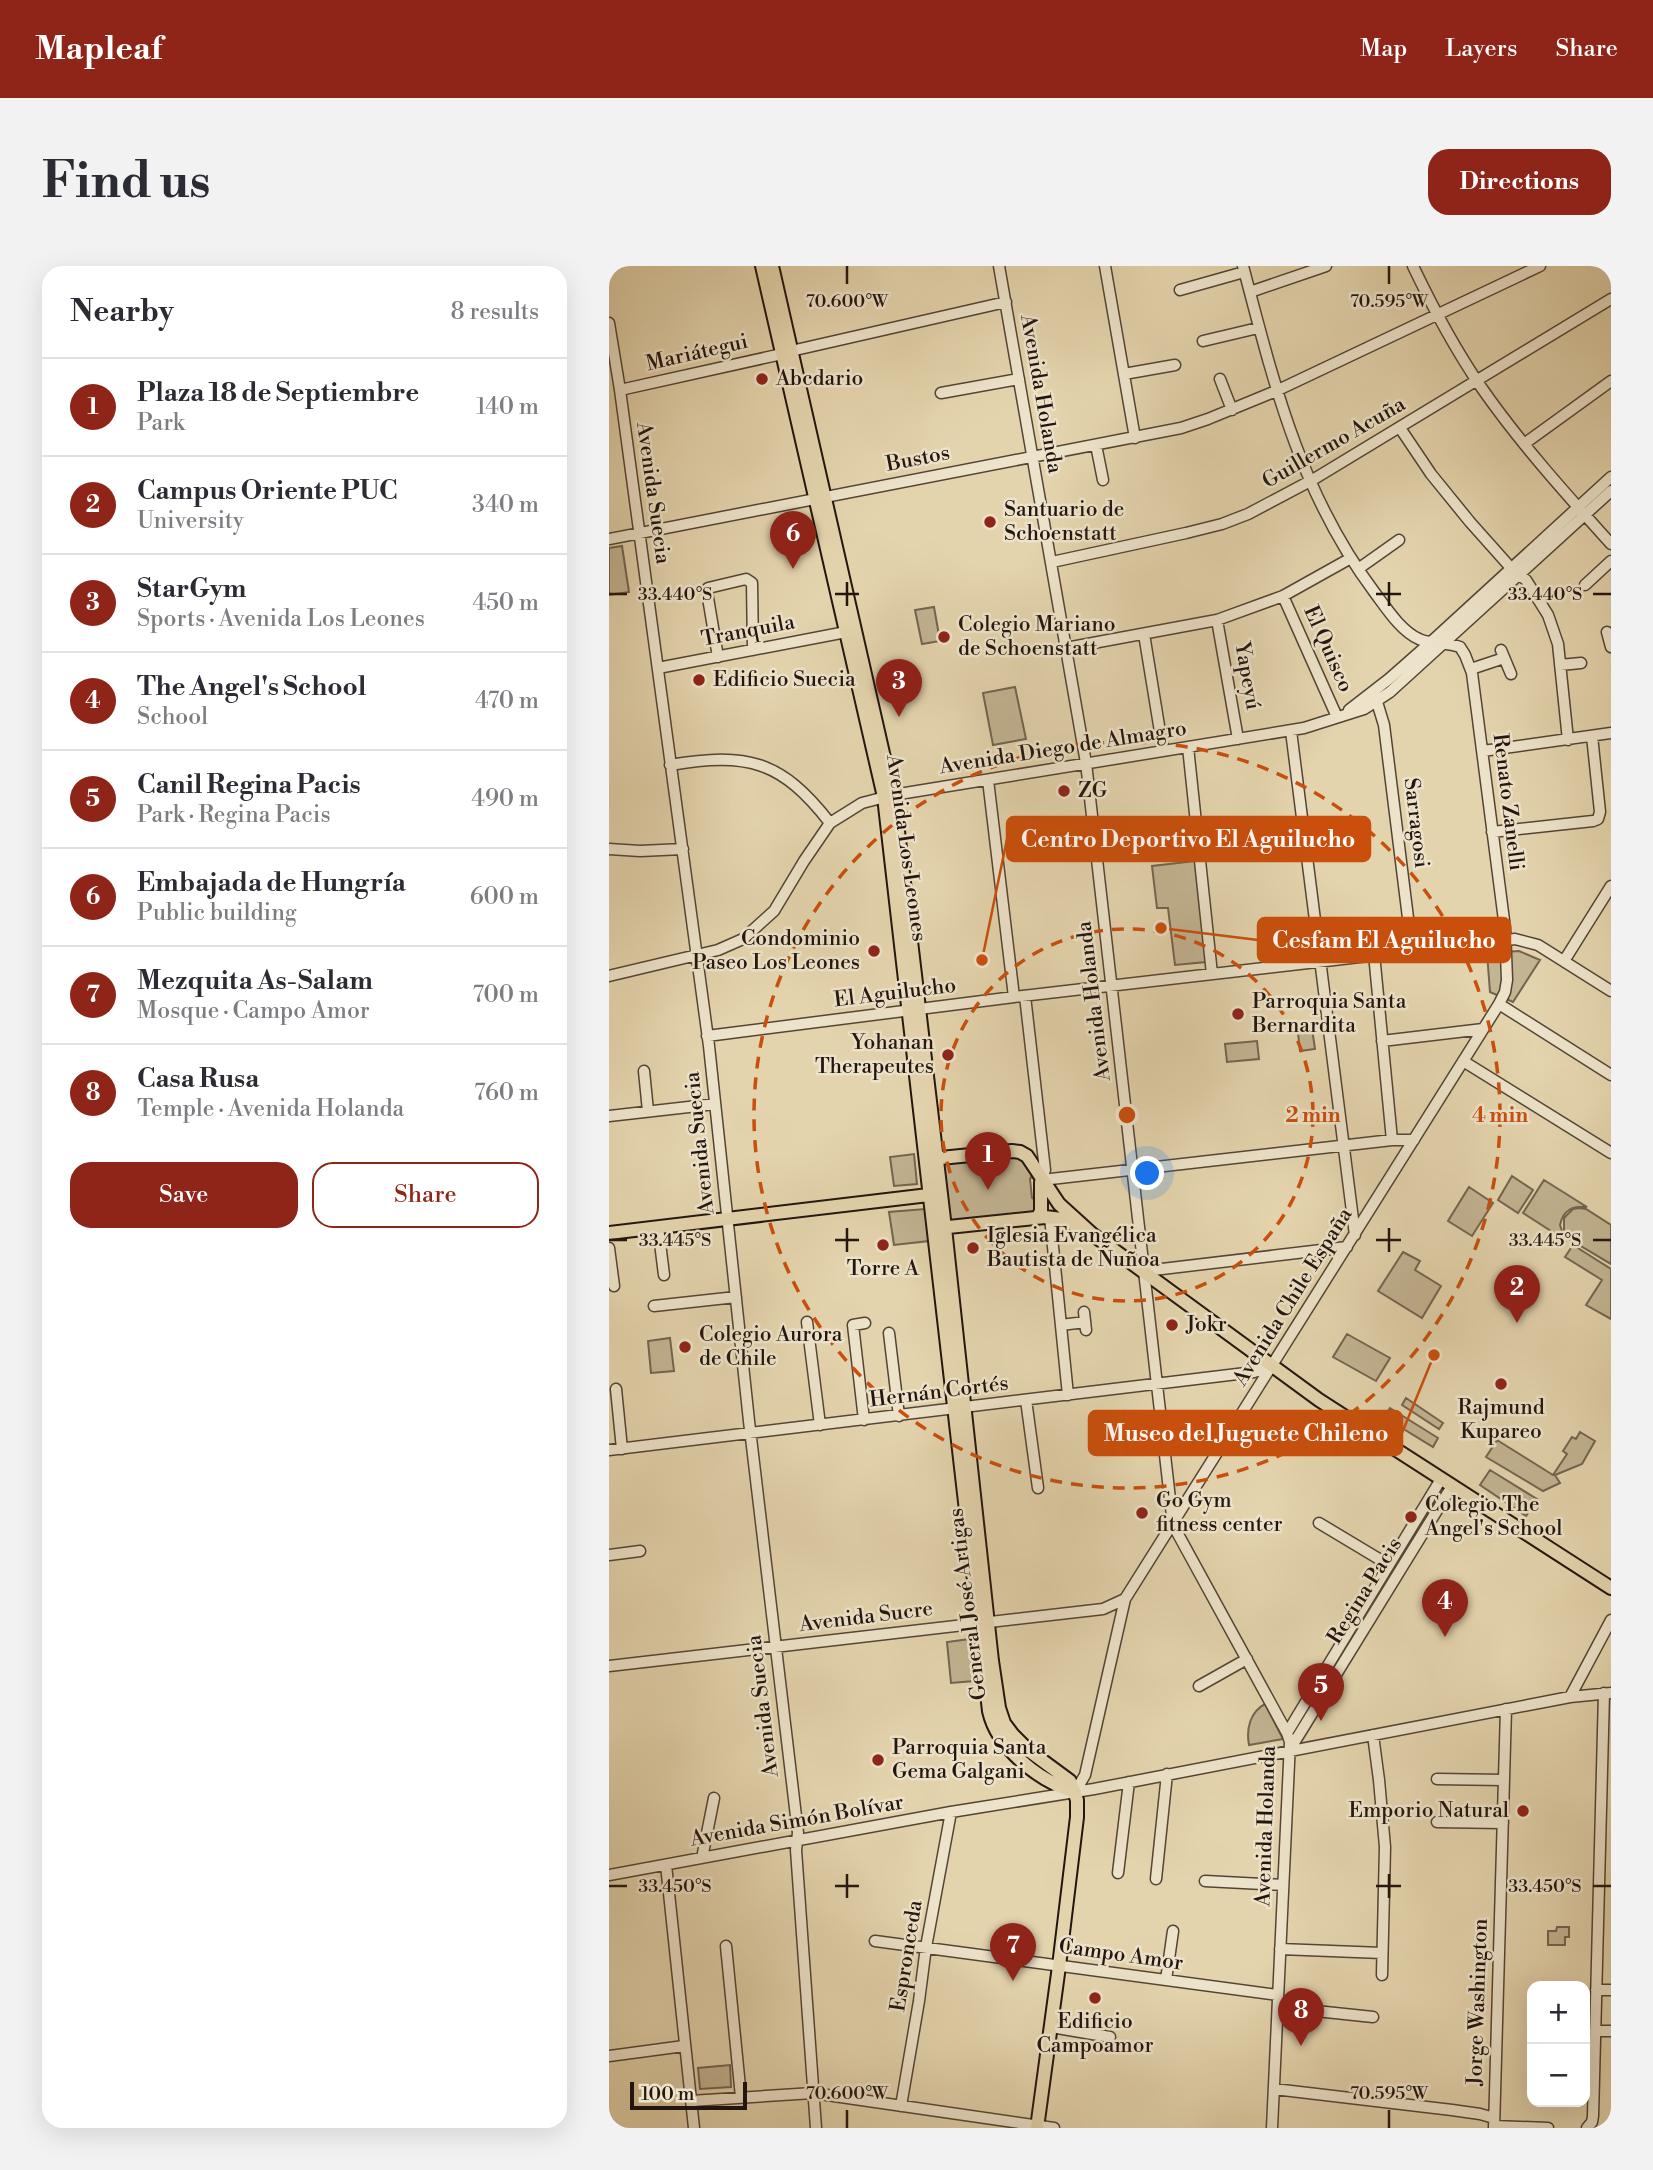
<!DOCTYPE html>
<meta charset="utf-8">
<style>
body{margin:0;font-family:"Libre Bodoni",serif;background:#f2f2f3;color:#2b2b33}
.controls{position:absolute;right:21px;bottom:21px;display:grid;overflow:hidden;border-radius:14px;box-shadow:0 7px 28px #0002}
.controls button{width:63px;height:63px;display:grid;place-items:center;padding:0;border:0;border-bottom:2px solid #e1e1e2;background:#fff;color:#2b2b33;font:35px sans-serif}
.scale{position:absolute;left:21px;bottom:18px;width:117px;box-sizing:border-box;padding-left:7px;border:4px solid #23150f;border-top:0;font-size:19px;line-height:24px;white-space:nowrap;color:#23150f;-webkit-text-stroke:5px #ede3ca;paint-order:stroke}
.you{position:absolute;left:539px;top:908px;width:24px;height:24px;margin:-18px;border:5px solid #fff;border-radius:50%;background:#1a73e8;box-shadow:0 0 0 10px #1a73e833}
.badge{display:grid;place-items:center;width:46px;height:46px;border-radius:50%;background:#8f2418;color:#fff;font-size:23px;font-weight:700}
.pin{position:absolute;translate:-50% -58px;filter:drop-shadow(0 2px 4px #0008)}
.pin::after{content:'';position:absolute;top:37px;width:24px;height:21px;background:inherit;clip-path:polygon(0 0,100% 0,50% 100%)}
.list{margin:0;padding:0;list-style:none}
h2{display:flex;justify-content:space-between;align-items:center;height:91px;margin:0;padding:0 28px;font-size:30px}
h2 small{font-size:23px;font-weight:400;color:#7c7c81}
.list li{display:grid;grid-template-columns:46px 1fr auto;gap:21px;align-items:center;box-sizing:border-box;height:98px;padding:0 28px;border-top:2px solid #e1e1e2}
.list b{display:block;font-size:26px;white-space:nowrap}
.list p{margin:0;font-size:23px;white-space:nowrap;color:#7c7c81}
.list em{font-size:23px;font-style:normal;color:#7c7c81}
.actions{display:flex;gap:14px;padding:21px 28px}
.actions a{flex:1;padding:16px 0;border:2px solid #8f2418;border-radius:21px;text-align:center;font-size:24px;color:#8f2418}
.actions .main{background:#8f2418;color:#fff}
.map{position:relative;flex:none;width:1002px;height:1862px;overflow:hidden;border-radius:21px}
header{display:flex;align-items:center;gap:42px;box-sizing:border-box;height:98px;padding:0 35px;background:#8f2418;color:#fff}
header strong{font-size:33px}
nav{display:flex;gap:38px;margin-inline-start:auto;font-size:24px}
.intro{display:flex;align-items:center;justify-content:space-between;box-sizing:border-box;height:168px;padding:0 42px}
h1{margin:0;font-size:49px}
.button{padding:18px 32px;border-radius:21px;background:#8f2418;color:#fff;font-size:24px;font-weight:700}
main{display:flex;gap:42px;padding:0 42px}
aside{flex:1;background:#fff;border-radius:21px;box-shadow:0 7px 28px #0002}
.map>svg:first-child{display:block}
</style>
<header>
<strong>Mapleaf</strong>
<nav><a>Map</a><a>Layers</a><a>Share</a></nav>
</header>
<div class="intro"><h1>Find us</h1><a class="button">Directions</a></div>
<main>
<aside>
<h2>Nearby<small>8 results</small></h2>
<ul class="list">
<li><span class="badge">1</span><div><b>Plaza 18 de Septiembre</b><p>Park</p></div><em>140 m</em></li>
<li><span class="badge">2</span><div><b>Campus Oriente PUC</b><p>University</p></div><em>340 m</em></li>
<li><span class="badge">3</span><div><b>StarGym</b><p>Sports · Avenida Los Leones</p></div><em>450 m</em></li>
<li><span class="badge">4</span><div><b>The Angel's School</b><p>School</p></div><em>470 m</em></li>
<li><span class="badge">5</span><div><b>Canil Regina Pacis</b><p>Park · Regina Pacis</p></div><em>490 m</em></li>
<li><span class="badge">6</span><div><b>Embajada de Hungría</b><p>Public building</p></div><em>600 m</em></li>
<li><span class="badge">7</span><div><b>Mezquita As-Salam</b><p>Mosque · Campo Amor</p></div><em>700 m</em></li>
<li><span class="badge">8</span><div><b>Casa Rusa</b><p>Temple · Avenida Holanda</p></div><em>760 m</em></li>
</ul>
<div class="actions"><a class="main">Save</a><a>Share</a></div>
</aside>
<div class="map">
<svg width="1002" height="1862" viewBox="0 0 1002 1862">
<rect width="100%" height="100%" fill="#e4d4ad"/>
<filter id="stains"><feTurbulence type="fractalNoise" baseFrequency=".00286" numOctaves="4"/><feColorMatrix values="0 0 0 0 .2 0 0 0 0 .09 0 0 0 0 .02 0 0 0 .5 -.17"/></filter>
<radialGradient id="worn" r=".72"><stop offset=".6" stop-color="#630" stop-opacity="0"/><stop offset="1" stop-color="#630" stop-opacity=".3"/></radialGradient>
<!-- green -->
<path fill="#c3b492" stroke="#736450" stroke-width="2" d="M13,280L20,326L0,329V282Z
M325,341L331,375L313,378L306,344Z
M406,421L417,473L384,479L374,427Z
M586,595L597,696L566,699L559,642H548L543,600Z
M910,685L931,694L904,736L881,726L878,687Z
M702,756L706,783L691,785L688,758Z
M648,775L650,793L618,796L616,778Z
M305,888L308,918L285,920L281,891Z
M410,890L418,895L428,915L422,911L421,913L423,932L428,935V946L342,958L339,955L333,901L335,897Z
M903,910L924,924L909,947L889,934Z
M935,914L978,941C963,940 954,944 951,959L956,974L914,947Z
M860,921L884,937L863,970L839,955Z
M970,942L977,943L1002,959V998L960,973L955,967V952L964,943Z
M316,943L320,975L285,979L280,946Z
M964,979L1002,1003V1053L977,1039L993,1014L956,991Z
M794,986L811,995L806,1004L832,1020L813,1052L769,1025Z
M738,1068L781,1092L767,1115L724,1091Z
M61,1072L65,1105L42,1107L39,1075Z
M797,1132L834,1157L830,1163L793,1139Z
M781,1142L829,1172L824,1181L775,1151Z
M971,1166L986,1175L973,1198L946,1209L951,1217L934,1225L877,1191L888,1174L944,1209L958,1188L954,1185L963,1171L967,1173Z
M881,1204L928,1233L917,1250L871,1219Z
M831,1223L835,1225L755,1353L752,1351Z
M361,1373L365,1415L342,1417L338,1376Z
M656,1438L674,1473L640,1479C637,1463 641,1446 656,1438Z
M948,1661H960V1671H956V1679H939V1665H947Z
M121,1799L122,1821L91,1823L89,1802Z"/>
<g fill="none" stroke-linecap="round" stroke-linejoin="round">
<defs>
<path id="minor" d="M390,0L477,497L564,1259L678,1467L681,1476L663,1862
M496,0L526,172
M804,0C824,42 846,83 872,121C911,177 957,228 1002,278
M571,24L635,6
M641,26L717,0
M0,57L11,124L100,780L140,1155L189,1567L187,1584L207,1862
M594,75L649,62
M182,85L397,36
M515,108L566,99
M611,113L623,144
M11,124L173,88
M332,127L410,113
M791,162L822,208L861,256L902,302L917,314L939,349L949,378L959,474
M915,178L1002,115
M487,179L494,214
M0,273L572,162L599,153L667,125L931,0
M443,296L577,267L613,258L639,248L705,213L1002,33
M749,303L790,274
M976,319L1002,295
M674,330L728,451
M608,354L629,473
M998,366L1002,381
M535,368L554,484
M457,382L608,354L674,330L742,292
M892,384L902,408
M109,391L98,326L99,322L137,313L143,317L144,384
M951,399L972,397
M49,402L237,366
M862,403L895,392
M768,436L775,459L803,684
M740,444L780,413L822,376L1002,211
M682,465L746,969
M579,481L603,708
M874,485L1002,467
M61,499C138,486 172,494 221,557
M379,514L405,731
M883,566L984,555L989,553L991,546L983,470
M0,583L31,585L74,583
M765,688L783,874
M955,695L1002,620
M0,710L109,684L134,673L165,645L195,595L221,557L253,537L284,529L695,462L755,443L781,426L1002,225
M416,730L436,904L432,916
M890,738L1002,809
M98,770L405,731L906,673L929,679L1002,725
M773,775L874,763
M854,795L1002,887
M35,805L39,845
M0,850L106,838
M433,914L783,874H805
M441,951L459,1129
M49,961L55,1009
M0,982L5,1020
M536,1005L738,981
M45,1040L127,1031
M475,1046L477,1064
M198,1056L211,1159
M452,1059L476,1056
M280,1067L290,1150
M7,1123L13,1183
M417,1134L429,1222
M255,1154L244,1059L256,1057
M0,1184L645,1106L663,1100
M710,1257L780,1299
M0,1289L31,1285
M0,1400L494,1343L516,1333
M590,1420L638,1393
M961,1431L1002,1354
M678,1467L832,1213
M764,1469L770,1514L776,1581L773,1709
M680,1485L843,1220
M828,1513L895,1514
M466,1526L476,1509L516,1333L890,738L896,726L898,714L896,662L863,407L856,389L851,381C838,376 822,379 810,373C792,365 778,343 766,327C691,227 665,118 634,0
M828,1556L894,1557
M93,1592L105,1532
M57,1599L85,1862
M509,1607L520,1516
M0,1609L342,1546L485,1523L961,1431L1002,1427
M547,1613L558,1508
M596,1615L674,1619
M266,1675L669,1729
M117,1680L132,1831
M671,1683L773,1687
M557,1714L564,1665
M987,1724H1002
M669,1741L764,1751
M442,1761L501,1771
M986,1765H1002
M0,1790L75,1780
M665,1823L843,1844L871,1848L885,1852
M82,1835L204,1827L445,1862
M292,1840L310,1735L317,1681L342,1546
M885,1860L939,1862
M885,1862L897,1443
M978,1862L983,1856L984,1850L995,1427"/>
<path id="major" d="M153,0L275,531L380,1445C388,1482 430,1515 466,1526
M163,0L286,540L336,962L383,1395L390,1442L395,1457L404,1469L419,1484L461,1515L468,1534V1551L450,1700L428,1862
M321,893L403,885L411,886L418,890L450,938L483,968L710,1134L1002,1322
M429,951L432,945V916
M330,962L436,951L453,953L470,961
M0,967L328,928"/>
</defs>
<!-- minor casing -->
<use href="#minor" stroke="#534536" stroke-width="13"/>
<!-- major casing -->
<use href="#major" stroke="#23150f" stroke-width="16"/>
<!-- minor -->
<use href="#minor" stroke="#ede3ca" stroke-width="10"/>
<!-- major -->
<use href="#major" stroke="#e4d4ad" stroke-width="12"/>
</g>
<!-- ticks -->
<path fill="none" stroke="#23150f" stroke-width="2.5" d="M238,0V18M780,0V18M238,316V340M780,316V340M0,328H18M226,328H250M767,328H792M984,328H1002M238,962V986M780,962V986M0,974H18M226,974H250M767,974H792M984,974H1002M238,1608V1632M780,1608V1632M0,1620H18M226,1620H250M767,1620H792M984,1620H1002M238,1844V1862M780,1844V1862"/>
<!-- distance rings -->
<g fill="none" stroke="#ca4f0c" stroke-width="3.5" stroke-dasharray="12 9">
<circle cx="518" cy="849" r="186"/>
<circle cx="518" cy="849" r="373"/>
</g>
<!-- markers -->
<g fill="#8f2418" stroke="#ede3ca" stroke-width="2.5">
<circle cx="153" cy="113" r="7"/>
<circle cx="381" cy="256" r="7"/>
<circle cx="335" cy="371" r="7"/>
<circle cx="90" cy="414" r="7"/>
<circle cx="455" cy="525" r="7"/>
<circle cx="265" cy="685" r="7"/>
<circle cx="629" cy="748" r="7"/>
<circle cx="339" cy="789" r="7"/>
<circle cx="274" cy="979" r="7"/>
<circle cx="364" cy="982" r="7"/>
<circle cx="563" cy="1059" r="7"/>
<circle cx="76" cy="1081" r="7"/>
<circle cx="892" cy="1118" r="7"/>
<circle cx="533" cy="1247" r="7"/>
<circle cx="802" cy="1251" r="7"/>
<circle cx="269" cy="1494" r="7"/>
<circle cx="914" cy="1545" r="7"/>
<circle cx="486" cy="1732" r="7"/>
</g>
<g text-anchor="middle" dominant-baseline="central" stroke-width="5" stroke-linejoin="round" paint-order="stroke">
<!-- street labels -->
<g font-size="21" fill="#23150f" stroke="#ede3ca">
<text transform="translate(88 87) rotate(-13)">Mariátegui</text>
<text transform="translate(432 128) rotate(80)">Avenida Holanda</text>
<text transform="translate(725 177) rotate(-30)">Guillermo Acuña</text>
<text transform="translate(309 193) rotate(-11)">Bustos</text>
<text transform="translate(44 227) rotate(82)">Avenida Suecia</text>
<text transform="translate(139 365) rotate(-11)">Tranquila</text>
<text transform="translate(719 383) rotate(66)">El Quisco</text>
<text transform="translate(638 410) rotate(80)">Yapeyú</text>
<text transform="translate(454 482) rotate(-9)">Avenida Diego de Almagro</text>
<text transform="translate(899 536) rotate(83)">Renato Zanelli</text>
<text transform="translate(807 557) rotate(83)">Sarragosi</text>
<text transform="translate(297 582) rotate(82)">Avenida Los Leones</text>
<text transform="translate(286 727) rotate(-7)">El Aguilucho</text>
<text transform="translate(485 735) rotate(-97)">Avenida Holanda</text>
<text transform="translate(91 877) rotate(-96)">Avenida Suecia</text>
<text transform="translate(684 1031) rotate(-58)">Avenida Chile España</text>
<text transform="translate(330 1126) rotate(-7)">Hernán Cortés</text>
<text transform="translate(756 1325) rotate(-58)">Regina Pacis</text>
<text transform="translate(359 1338) rotate(-97)">General José Artigas</text>
<text transform="translate(257 1351) rotate(-7)">Avenida Sucre</text>
<text transform="translate(154 1440) rotate(-97)">Avenida Suecia</text>
<text transform="translate(188 1555) rotate(-10)">Avenida Simón Bolívar</text>
<text transform="translate(657 1560) rotate(-88)">Avenida Holanda</text>
<text transform="translate(512 1689) rotate(8)">Campo Amor</text>
<text transform="translate(298 1690) rotate(-81)">Espronceda</text>
<text transform="translate(869 1736) rotate(-88)">Jorge Washington</text>
</g>
<!-- poi labels -->
<g font-size="21" fill="#23150f" stroke="#ede3ca" text-anchor="start">
<text x="167" y="113">Abcdario</text>
<text x="395" y="244">Santuario de<tspan x="395" dy="24">Schoenstatt</tspan></text>
<text x="349" y="359">Colegio Mariano<tspan x="349" dy="24">de Schoenstatt</tspan></text>
<text x="104" y="414">Edificio Suecia</text>
<text x="469" y="525">ZG</text>
<text x="251" y="673" text-anchor="end">Condominio<tspan x="251" dy="24">Paseo Los Leones</tspan></text>
<text x="643" y="736">Parroquia Santa<tspan x="643" dy="24">Bernardita</tspan></text>
<text x="325" y="777" text-anchor="end">Yohanan<tspan x="325" dy="24">Therapeutes</tspan></text>
<text x="378" y="970">Iglesia Evangélica<tspan x="378" dy="24">Bautista de Ñuñoa</tspan></text>
<text x="274" y="1003" text-anchor="middle">Torre A</text>
<text x="577" y="1059">Jokr</text>
<text x="90" y="1069">Colegio Aurora<tspan x="90" dy="24">de Chile</tspan></text>
<text x="892" y="1142" text-anchor="middle">Rajmund<tspan x="892" dy="24">Kupareo</tspan></text>
<text x="547" y="1235">Go Gym<tspan x="547" dy="24">fitness center</tspan></text>
<text x="816" y="1239">Colegio The<tspan x="816" dy="24">Angel's School</tspan></text>
<text x="283" y="1482">Parroquia Santa<tspan x="283" dy="24">Gema Galgani</tspan></text>
<text x="900" y="1545" text-anchor="end">Emporio Natural</text>
<text x="486" y="1756" text-anchor="middle">Edificio<tspan x="486" dy="24">Campoamor</tspan></text>
</g>
</g>
<g font-size="18" text-anchor="middle" fill="#23150f" stroke="#ede3ca" stroke-width="5" stroke-linejoin="round" paint-order="stroke">
<text x="238" y="41">70.600°W</text>
<text x="780" y="41">70.595°W</text>
<text x="66" y="334">33.440°S</text>
<text x="936" y="334">33.440°S</text>
<text x="66" y="980">33.445°S</text>
<text x="936" y="980">33.445°S</text>
<text x="66" y="1626">33.450°S</text>
<text x="936" y="1626">33.450°S</text>
<text x="238" y="1833">70.600°W</text>
<text x="780" y="1833">70.595°W</text>
</g>
<circle cx="518" cy="849" r="10" fill="#ca4f0c" stroke="#ede3ca" stroke-width="3.5"/>
<g font-size="21" text-anchor="middle" font-weight="bold" fill="#ca4f0c" stroke="#ede3ca" stroke-width="5" stroke-linejoin="round" paint-order="stroke">
<text x="704" y="856">2 min</text>
<text x="891" y="856">4 min</text>
</g>
<!-- callouts -->
<path fill="none" stroke="#ca4f0c" stroke-width="2.5" d="M373 694L398 573M552 662L649 674M825 1089L793 1167"/>
<g fill="#ca4f0c" stroke="#ede3ca" stroke-width="2.5">
<circle cx="373" cy="694" r="7"/>
<circle cx="552" cy="662" r="7"/>
<circle cx="825" cy="1089" r="7"/>
</g>
<g fill="#ca4f0c" stroke="#ca4f0c" stroke-width="2.5">
<rect x="398" y="551" width="363" height="44" rx="7"/>
<rect x="649" y="652" width="252" height="44" rx="7"/>
<rect x="480" y="1145" width="313" height="44" rx="7"/>
</g>
<g font-size="23" text-anchor="middle" font-weight="bold" fill="#fff">
<text x="579" y="581">Centro Deportivo El Aguilucho</text>
<text x="775" y="682">Cesfam El Aguilucho</text>
<text x="637" y="1175">Museo del Juguete Chileno</text>
</g>
<rect width="100%" height="100%" filter="url(#stains)"/>
<rect width="100%" height="100%" fill="url(#worn)"/>
</svg>
<div class="controls">
<button>+</button>
<button>−</button>
</div>
<div class="scale">100 m</div>
<div class="you"></div>
<div class="pin badge" style="left:379px;top:924px">1</div>
<div class="pin badge" style="left:908px;top:1057px">2</div>
<div class="pin badge" style="left:290px;top:451px">3</div>
<div class="pin badge" style="left:836px;top:1371px">4</div>
<div class="pin badge" style="left:712px;top:1455px">5</div>
<div class="pin badge" style="left:184px;top:303px">6</div>
<div class="pin badge" style="left:404px;top:1715px">7</div>
<div class="pin badge" style="left:692px;top:1780px">8</div>
</div>
</main>
